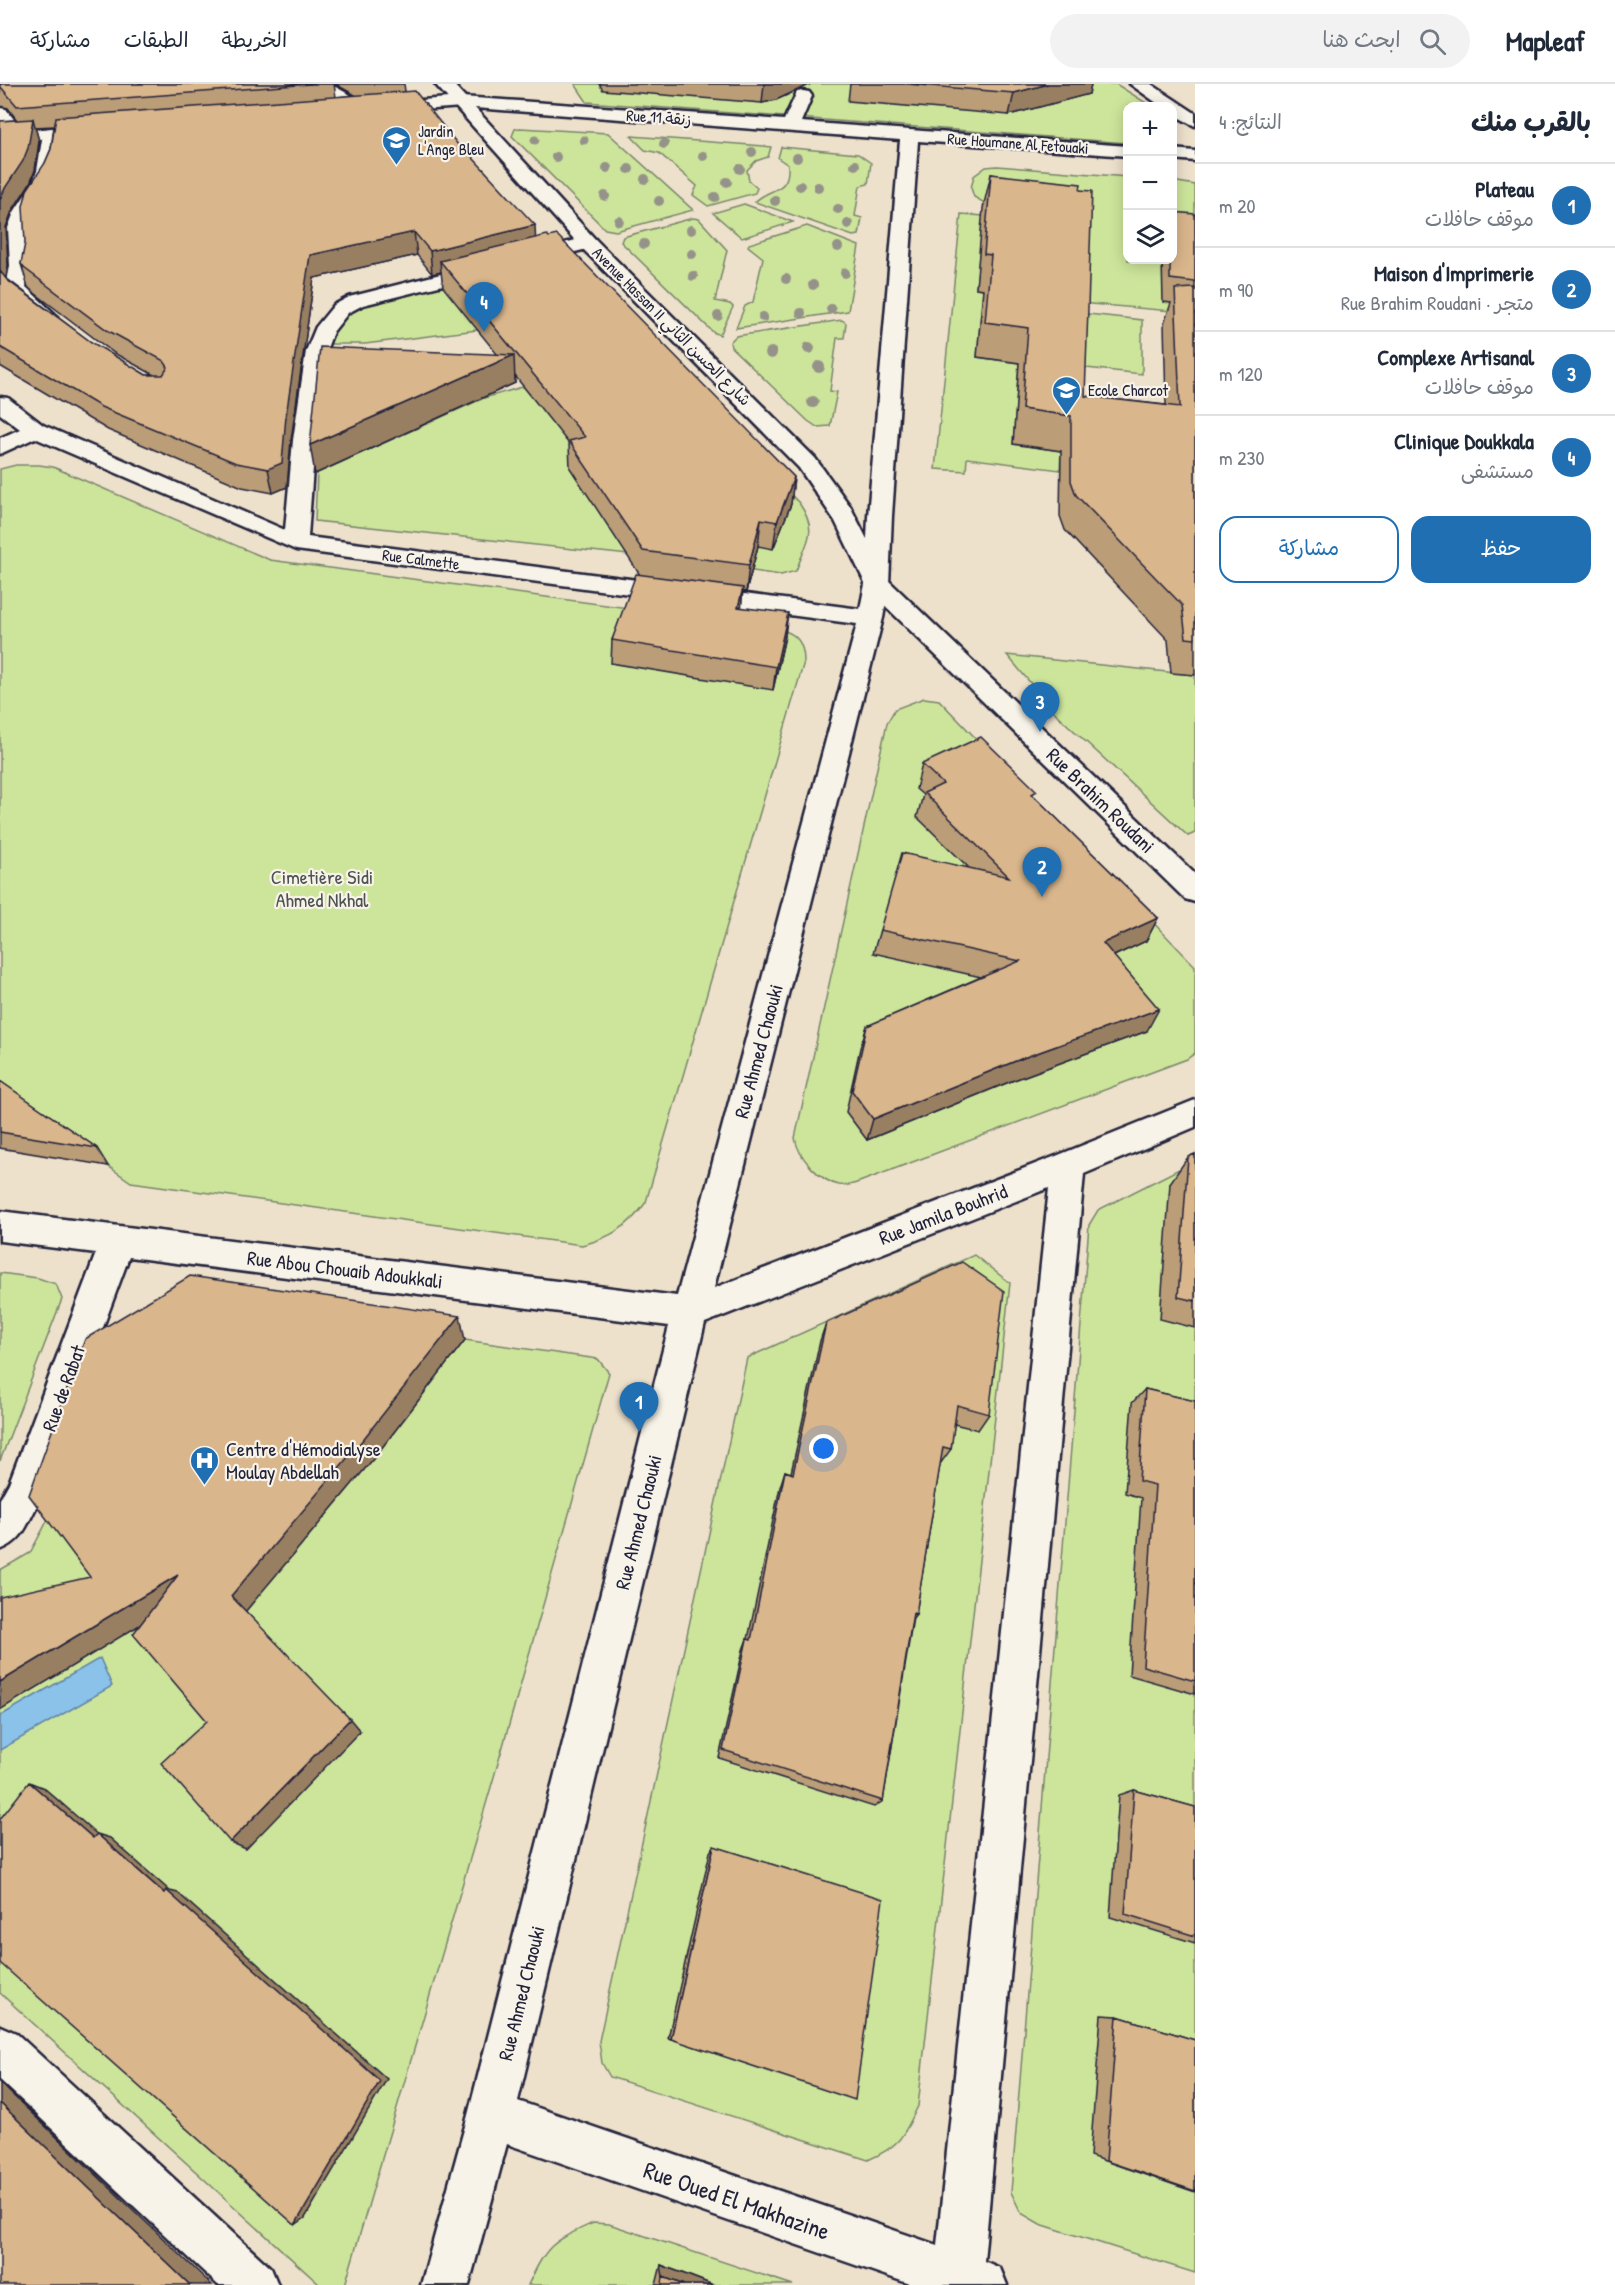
<!DOCTYPE html>
<html lang="ar">
<meta charset="utf-8">
<style>
body{margin:0;font-family:"Patrick Hand","Playpen Sans Arabic",sans-serif;background:#f2f2f3;color:#1f2937;direction:rtl}
.controls{position:absolute;right:18px;top:18px;display:grid;overflow:hidden;border-radius:12px;box-shadow:0 3px 15px #0003}
.controls button{width:54px;height:54px;display:grid;place-items:center;padding:0;border:0;border-bottom:2px solid #e0e1e3;background:#fff;color:#1f2937;font:30px sans-serif}
.you{position:absolute;left:824px;top:1365px;width:21px;height:21px;margin:-15px;border:4px solid #fff;border-radius:50%;background:#1a73e8;box-shadow:0 0 0 9px #1a73e833}
.badge{display:grid;place-items:center;width:39px;height:39px;border-radius:50%;background:#1f6fb2;color:#fff;font-size:20px;font-weight:700}
.pin{position:absolute;translate:-50% -50px;filter:drop-shadow(0 2px 3px #0008)}
.pin::after{content:'';position:absolute;top:32px;width:21px;height:18px;background:inherit;clip-path:polygon(0 0,100% 0,50% 100%)}
.list{margin:0;padding:0;list-style:none}
h2{display:flex;justify-content:space-between;align-items:center;height:78px;margin:0;padding:0 24px;font-size:26px}
h2 small{font-size:20px;font-weight:400;color:#747a83}
.list li{display:grid;grid-template-columns:39px 1fr auto;gap:18px;align-items:center;box-sizing:border-box;height:84px;padding:0 24px;border-top:2px solid #e0e1e3}
.list b{display:block;font-size:22px;white-space:nowrap}
.list p{margin:0;font-size:20px;white-space:nowrap;color:#747a83}
.list em{font-size:20px;font-style:normal;color:#747a83}
.actions{display:flex;gap:12px;padding:18px 24px}
.actions a{flex:1;padding:14px 0;border:2px solid #1f6fb2;border-radius:18px;text-align:center;font-size:21px;color:#1f6fb2}
.actions .main{background:#1f6fb2;color:#fff}
.icon{flex:none;width:33px;height:33px;fill:none;stroke:currentColor;stroke-width:2;stroke-linecap:round;stroke-linejoin:round}
.map{position:relative;flex:none;width:1195px;height:2201px;overflow:hidden;direction:ltr}
header{display:flex;align-items:center;gap:36px;box-sizing:border-box;height:84px;padding:0 30px;background:#fff;border-bottom:2px solid #e0e1e3}
header strong{font-size:28px}
nav{display:flex;gap:33px;margin-inline-start:auto;font-size:21px}
.search{width:420px;height:54px;background:#f2f2f3;display:flex;align-items:center;gap:15px;box-sizing:border-box;padding:0 21px;border-radius:33px;color:#747a83;font-size:22px}
main{display:flex}
aside{flex:1;background:#fff}
.map>svg:first-child{display:block}
</style>
<header>
<strong>Mapleaf</strong>
<div class="search"><svg class="icon" aria-label="search" viewBox="0 0 24 24"><circle cx="10" cy="10" r="6"/><path d="M15 15l6 6"/></svg>ابحث هنا</div>
<nav><a>الخريطة</a><a>الطبقات</a><a>مشاركة</a></nav>
</header>
<main>
<aside>
<h2>بالقرب منك<small>النتائج: 4</small></h2>
<ul class="list">
<li><span class="badge">1</span><div><b>Plateau</b><p>موقف حافلات</p></div><em>20 m</em></li>
<li><span class="badge">2</span><div><b>Maison d'Imprimerie</b><p>متجر · Rue Brahim Roudani</p></div><em>90 m</em></li>
<li><span class="badge">3</span><div><b>Complexe Artisanal</b><p>موقف حافلات</p></div><em>120 m</em></li>
<li><span class="badge">4</span><div><b>Clinique Doukkala</b><p>مستشفى</p></div><em>230 m</em></li>
</ul>
<div class="actions"><a class="main">حفظ</a><a>مشاركة</a></div>
</aside>
<div class="map">
<svg width="1195" height="2201" viewBox="0 0 1195 2201">
<rect width="100%" height="100%" fill="#eee1cc"/>
<filter id="ink" filterUnits="userSpaceOnUse"><feTurbulence type="fractalNoise" baseFrequency=".0167" numOctaves="2"/><feDisplacementMap in="SourceGraphic" scale="12" xChannelSelector="R" yChannelSelector="G"/><feConvolveMatrix kernelMatrix="1 2 1 2 8 2 1 2 1" color-interpolation-filters="sRGB"/></filter>
<g filter="url(#ink)">
<!-- green -->
<path fill="#cde59b" stroke="#78846b" stroke-width="1.5" d="M575,0H1116L1151,22H1128L1127,59L587,18Z
M520,44L608,49L693,126L616,147L605,145L512,52L515,45Z
M631,52L764,62L771,63L768,73L756,77L747,86L749,97L757,104L755,109L708,122L693,111L697,102L659,69L645,66Z
M781,63L858,70L871,79L868,100L860,102L855,132L862,134L859,151L853,152L755,118C769,103 790,110 788,81L778,74Z
M997,82L1127,93L1128,176H1172L1195,229L1079,219L992,123L974,113L971,104L974,92L986,83Z
M1172,97L1195,101V140L1173,139Z
M744,120L793,138L742,154L713,129Z
M961,130L983,132L976,204L983,205L977,273L1019,279L1013,360L1061,367L1060,386L967,374L966,387L935,385Z
M693,134L699,135L727,166L715,217L730,220L733,223L720,251L713,248L621,158L623,153Z
M807,142L859,162L848,227L736,244L745,222L753,218L763,174L748,162L749,160Z
M558,173L477,246L365,260H330L338,242L351,225Z
M1079,229L1142,236V290L1077,283Z
M842,236L846,239L844,254H837L830,307L837,308L830,342L817,343L808,337L731,263L730,258L736,252Z
M652,266L799,419C819,448 807,456 796,487L781,491L666,475L315,437L317,389L484,314Z
M16,381H39L53,383L270,476L763,542C787,546 804,549 804,578L646,1118C630,1142 610,1154 582,1161L131,1098L0,1007V385Z
M1007,571L1195,591V749L1188,752L1058,632Z
M924,614L939,616L1195,882V969L1187,975L862,1097C854,1100 848,1102 839,1101C820,1097 798,1073 795,1054L887,639L895,625Z
M1195,1077V2189L1040,2140L1021,2129L1011,2108L1089,1141L1098,1126Z
M974,1171L1010,1199L918,2022C903,2053 900,2062 868,2076L610,1993L602,1979L599,1957L747,1274Z
M0,1189L38,1194L56,1200L62,1215L0,1377Z
M465,1256L598,1275L609,1289L503,1662L345,2201H320L0,1909V1486L30,1469L51,1430L164,1581L270,1498L374,1374Z
M593,2139L609,2140L793,2201H528C548,2159 552,2158 593,2139Z"/>
<!-- water -->
<path fill="#8ac2e9" stroke="#6082a3" stroke-width="1.5" d="M100,1574L112,1602L0,1666V1632Z"/>
<g fill="none" stroke-linecap="round" stroke-linejoin="round">
<defs>
<path id="service" d="M0,24L6,25L23,47L26,51L23,55H11L0,41Z
M52,44L58,45L61,49L55,87L50,100L32,128L28,144L30,182L26,203L57,232L54,236C34,241 16,218 6,203L10,182L8,144L14,128L32,100L37,87L43,49L46,45Z
M0,1942L16,1949L271,2184L278,2201H218L0,1996Z"/>
<path id="minor" d="M308,0H330L371,22L374,26L371,30H359L311,4Z
M1130,0H1151L1195,29V42L1172,30V22H1161Z
M803,7L809,8L812,12L801,38L1128,62V72L918,57L892,432L889,500L883,534L714,1204L1056,1072L1195,1016V1043L1084,1090L984,2177L1000,2184L1007,2201H913L507,2060L469,2201H421L468,2031L669,1242L129,1173L37,1422C26,1442 23,1457 0,1466V1415L9,1399L96,1169L0,1157V1127L677,1212L857,540L296,466L35,354L0,370V354L20,345L0,330V313L8,314L43,341L285,446L293,356L306,267L316,243L334,221L349,213L588,153L595,155L598,159L595,163L363,221L348,229L333,248L326,267L315,356L308,453L860,525L865,500L868,432L900,56L462,23L382,29L376,28L373,24L376,20L382,19L462,13L784,36L797,8ZM1049,1104L937,2161L518,2017L705,1239Z
M97,41L103,42L106,46L103,50L0,58V48Z
M1172,65L1195,67V77L1172,75Z"/>
<path id="tertiary" d="M435,0H453L595,155L815,374L850,422L888,496L1195,790V818L1185,815L868,505L835,437L799,384L581,163Z"/>
</defs>
<!-- service casing -->
<use href="#service" stroke="#22223b" stroke-width="5"/>
<!-- minor casing -->
<use href="#minor" stroke="#22223b" stroke-width="5"/>
<!-- tertiary casing -->
<use href="#tertiary" stroke="#22223b" stroke-width="5"/>
<!-- service -->
<use href="#service" fill="#f7f3e8" fill-rule="evenodd"/>
<!-- minor -->
<use href="#minor" fill="#f7f3e8" fill-rule="evenodd"/>
<!-- tertiary -->
<use href="#tertiary" fill="#f7f3e8" fill-rule="evenodd"/>
</g>
<!-- trees -->
<g fill="#959389">
<circle cx="535" cy="56" r="4.5"/>
<circle cx="584" cy="56" r="4.5"/>
<circle cx="664" cy="60" r="5"/>
<circle cx="752" cy="68" r="5"/>
<circle cx="703" cy="72" r="5"/>
<circle cx="556" cy="73" r="5"/>
<circle cx="797" cy="74" r="5"/>
<circle cx="855" cy="81" r="5"/>
<circle cx="607" cy="84" r="5"/>
<circle cx="629" cy="85" r="5"/>
<circle cx="740" cy="85" r="5"/>
<circle cx="645" cy="95" r="5"/>
<circle cx="727" cy="98" r="5"/>
<circle cx="800" cy="102" r="5"/>
<circle cx="818" cy="103" r="5"/>
<circle cx="605" cy="112" r="5"/>
<circle cx="715" cy="113" r="5"/>
<circle cx="659" cy="117" r="5"/>
<circle cx="775" cy="117" r="5"/>
<circle cx="838" cy="125" r="5"/>
<circle cx="619" cy="137" r="5"/>
<circle cx="848" cy="140" r="5"/>
<circle cx="691" cy="146" r="5"/>
<circle cx="644" cy="160" r="5"/>
<circle cx="838" cy="163" r="5"/>
<circle cx="692" cy="170" r="5"/>
<circle cx="845" cy="189" r="5"/>
<circle cx="693" cy="192" r="5"/>
<circle cx="786" cy="195" r="5"/>
<circle cx="813" cy="201" r="5"/>
<circle cx="831" cy="225" r="5"/>
<circle cx="801" cy="229" r="5"/>
<circle cx="718" cy="232" r="5"/>
<circle cx="763" cy="233" r="5"/>
<circle cx="809" cy="264" r="6"/>
<circle cx="771" cy="269" r="6"/>
<circle cx="819" cy="283" r="6"/>
<circle cx="813" cy="318" r="6"/>
</g>
<!-- wall -->
<path fill="#bb9d78" stroke="#22223b" stroke-width="1.5" fill-rule="evenodd" d="M0,0H334L336,13L355,11L335,0H404L405,7L535,154L794,393L791,420L773,465L758,462L746,508L743,507L741,523L785,552L773,606L611,579L612,556L640,491L570,384L569,360L515,292V299L315,390L497,270L443,203L441,188L432,190L417,171L314,194L291,356L287,403L273,409L242,403L108,346L0,282V37L17,36L8,24L0,22ZM54,42L51,65L45,79L21,180L28,203L32,207L114,269L154,291H146L91,258L6,194L8,182L6,143L12,127L30,99L35,86L39,57L35,43Z
M599,0H811L776,16L762,19L603,6Z
M850,0H1091L1089,10L1009,31L848,17Z
M991,90L1080,106L1085,312L1166,321L1164,240L1171,219L1163,218L1162,176H1173L1195,130V591L1171,589L1168,556L1065,446L1060,432L1061,367L1013,360L1019,279L977,273L983,205L976,204L983,124Z
M922,680L1035,713L1158,834L1146,857L1114,872L1147,947L1014,996L867,1056L846,1028L860,964L867,942L981,893L873,869L880,846L968,783L917,733L923,711L916,705Z
M0,997L97,1064L108,1082L0,1064Z
M1195,1070V1244L1160,1235L1170,1099L1188,1073Z
M826,1239L989,1330L978,1346L954,1340L951,1365L940,1380L916,1530L913,1534L883,1717L874,1723L719,1674L743,1566L747,1555H748L780,1403L785,1387L791,1389L820,1257Z
M1145,1305L1195,1317V1610L1129,1591L1141,1414L1125,1409L1132,1319Z
M1134,1706L1195,1723V1859L1110,1833L1119,1711Z
M714,1762L671,1955L668,1954L710,1768Z
M1101,1931L1117,1932L1195,1956V2108L1090,2072Z
M661,2181L713,2201H656Z"/>
<!-- shaded-wall -->
<path fill="#997f62" stroke="#22223b" stroke-width="1.5" d="M764,0H811L776,16L762,19Z
M1048,0H1091L1089,10L1009,31L1014,9Z
M33,35L39,57L35,86L30,99L12,127L6,143L8,182L4,204L0,192V116Z
M535,141L536,164L440,177L441,188L432,190L430,167Z
M414,148L417,171L314,194L291,356L287,403L273,409L268,385L310,171Z
M514,271L515,299L315,390L310,361Z
M794,393L791,420L773,465L777,438Z
M761,435L758,462L746,508L749,481Z
M743,504L741,527L738,523Z
M788,529L785,552L773,606L776,583Z
M1158,834L1146,857L1092,882L1103,859Z
M1159,925L1147,947L1014,996L867,1056L873,1035L1023,974Z
M460,1232L465,1256L374,1374L245,1528L231,1512Z
M178,1491L194,1508L0,1626V1598Z
M350,1635L360,1647L246,1765L230,1758Z
M29,1698L44,1704L107,1759L93,1754Z
M97,1750L110,1754L170,1807L178,1809L387,1995L305,2134L295,2141L164,1809Z
M0,1999L212,2201H190L0,2019Z
M661,2181L713,2201H684L663,2193Z"/>
<!-- building -->
<path fill="#dab68c" stroke="#22223b" stroke-width="1.5" d="M0,0H311L17,22L0,2Z
M907,0H1048L1014,9Z
M415,7L459,62L461,61L535,141L430,167L414,148L310,171L286,332L282,379L268,385L236,379L101,323L0,263V187L7,196L91,258L146,291H163L168,283L164,277L107,246L24,184L21,180L25,159L23,122L27,106L45,79L51,65L56,33Z
M33,35L28,64L23,77L5,104L0,116V37Z
M991,90L1081,100L1080,106L1092,107L1085,312L1180,323L1175,205L1195,204V555L1186,554L1182,521L1076,411L1071,397V332L1022,325L1028,244L985,238L991,171L984,170Z
M1173,128L1195,130V198L1170,195V176H1173Z
M547,151L549,153L557,151L794,393L777,438L761,435L749,481L643,467L569,357L585,353L440,177Z
M320,263L514,271L310,361Z
M636,490L743,504L738,523L788,529L776,583L612,556Z
M981,653L1037,707L1032,710L1158,834L1103,859L1159,925L1023,974L873,1035L852,1007L867,942L1020,877L880,846L902,769L1009,793L924,709L943,700L922,680Z
M0,997L97,1064L0,1048Z
M1195,1070V1217L1178,1213L1188,1073Z
M962,1178L1004,1207L989,1330L957,1321L951,1365L943,1363L916,1530L913,1529L883,1717L723,1666L747,1555L751,1556L785,1387L793,1390L826,1239Z
M190,1192L460,1232L365,1353L231,1512L350,1635L230,1758L161,1679L207,1637L133,1550L178,1491L0,1598V1513L90,1493L29,1411L85,1255Z
M1145,1305L1195,1317V1597L1143,1582L1155,1401L1139,1397Z
M29,1698L93,1754L97,1750L164,1809L166,1806L380,1997L295,2141L0,1879V1735Z
M1134,1706L1195,1723V1852L1125,1830Z
M714,1762L883,1815L855,2016L671,1955Z
M1117,1932L1195,1956V2107L1106,2077Z
M0,2019L190,2201H0Z
M663,2193L684,2201H662Z"/>
</g>
<!-- icons -->
<defs>
<symbol id="school-pin" viewBox="-11 -11 22 30"><path d="M0 17L-7.5 6A9.5 9.5 0 1 1 7.5 6Z" fill="#1f6fb2" stroke="#f7f3e8"/><path d="M0-5L7-2L0 1L-7-2ZM-4 1L0 2.5L4 1V4Q0 6-4 4Z" fill="#fff"/></symbol>
<symbol id="hospital-pin" viewBox="-11 -11 22 30"><path d="M0 17L-7.5 6A9.5 9.5 0 1 1 7.5 6Z" fill="#1f6fb2" stroke="#f7f3e8"/><path d="M-5-5h3v3.5h4V-5h3V5h-3V1.5h-4V5h-3Z" fill="#fff"/></symbol>
</defs>
<g fill-rule="evenodd">
<use href="#school-pin" x="380" y="40" width="33" height="45"/>
<use href="#school-pin" x="1050" y="290" width="33" height="45"/>
<use href="#hospital-pin" x="188" y="1360" width="33" height="45"/>
</g>
<g text-anchor="middle" dominant-baseline="central" stroke-width="4.5" stroke-linejoin="round" paint-order="stroke">
<!-- far-street labels -->
<g font-size="16" fill="#22223b" stroke="#f7f3e8">
<text transform="translate(659 33) rotate(4)">Rue 11 زنقة</text>
<text transform="translate(1018 59) rotate(4)">Rue Houmane Al Fetouaki</text>
<text transform="translate(672 242) rotate(45)">Avenue Hassan II شارع الحسن الثاني</text>
<text transform="translate(421 475) rotate(7)">Rue Calmette</text>
</g>
<!-- far-poi labels -->
<g font-size="16" fill="#22223b" stroke="#f7f3e8" text-anchor="start">
<text x="418" y="47">Jardin<tspan x="418" dy="18">L'Ange Bleu</tspan></text>
<text x="1088" y="306">Ecole Charcot</text>
</g>
<!-- street labels -->
<g font-size="20" fill="#22223b" stroke="#f7f3e8">
<text transform="translate(1101 716) rotate(44)">Rue Brahim Roudani</text>
<text transform="translate(758 967) rotate(-75)">Rue Ahmed Chaouki</text>
<text transform="translate(943 1130) rotate(-21)">Rue Jamila Bouhrid</text>
<text transform="translate(345 1185) rotate(7)">Rue Abou Chouaib Adoukkali</text>
<text transform="translate(63 1304) rotate(-70)">Rue de Rabat</text>
<text transform="translate(638 1438) rotate(-76)">Rue Ahmed Chaouki</text>
<text transform="translate(521 1909) rotate(-76)">Rue Ahmed Chaouki</text>
</g>
<!-- park labels -->
<g font-size="20" fill="#4d5353" stroke="#f7f3e8">
<text x="322" y="792">Cimetière Sidi<tspan x="322" dy="23">Ahmed Nkhal</tspan></text>
</g>
<!-- poi labels -->
<g font-size="20" fill="#22223b" stroke="#f7f3e8" text-anchor="start">
<text x="226" y="1364">Centre d'Hémodialyse<tspan x="226" dy="23">Moulay Abdellah</tspan></text>
</g>
<!-- near-street labels -->
<g font-size="24" fill="#22223b" stroke="#f7f3e8">
<text transform="translate(737 2116) rotate(19)">Rue Oued El Makhazine</text>
</g>
</g>
</svg>
<div class="controls">
<button>+</button>
<button>−</button>
<button><svg class="icon" aria-label="layers" viewBox="0 0 24 24"><path d="M12 4l9 5-9 5-9-5zM3 14l9 5 9-5"/></svg></button>
</div>
<div class="you"></div>
<div class="pin badge" style="left:639px;top:1348px">1</div>
<div class="pin badge" style="left:1042px;top:813px">2</div>
<div class="pin badge" style="left:1040px;top:648px">3</div>
<div class="pin badge" style="left:484px;top:248px">4</div>
</div>
</main>
